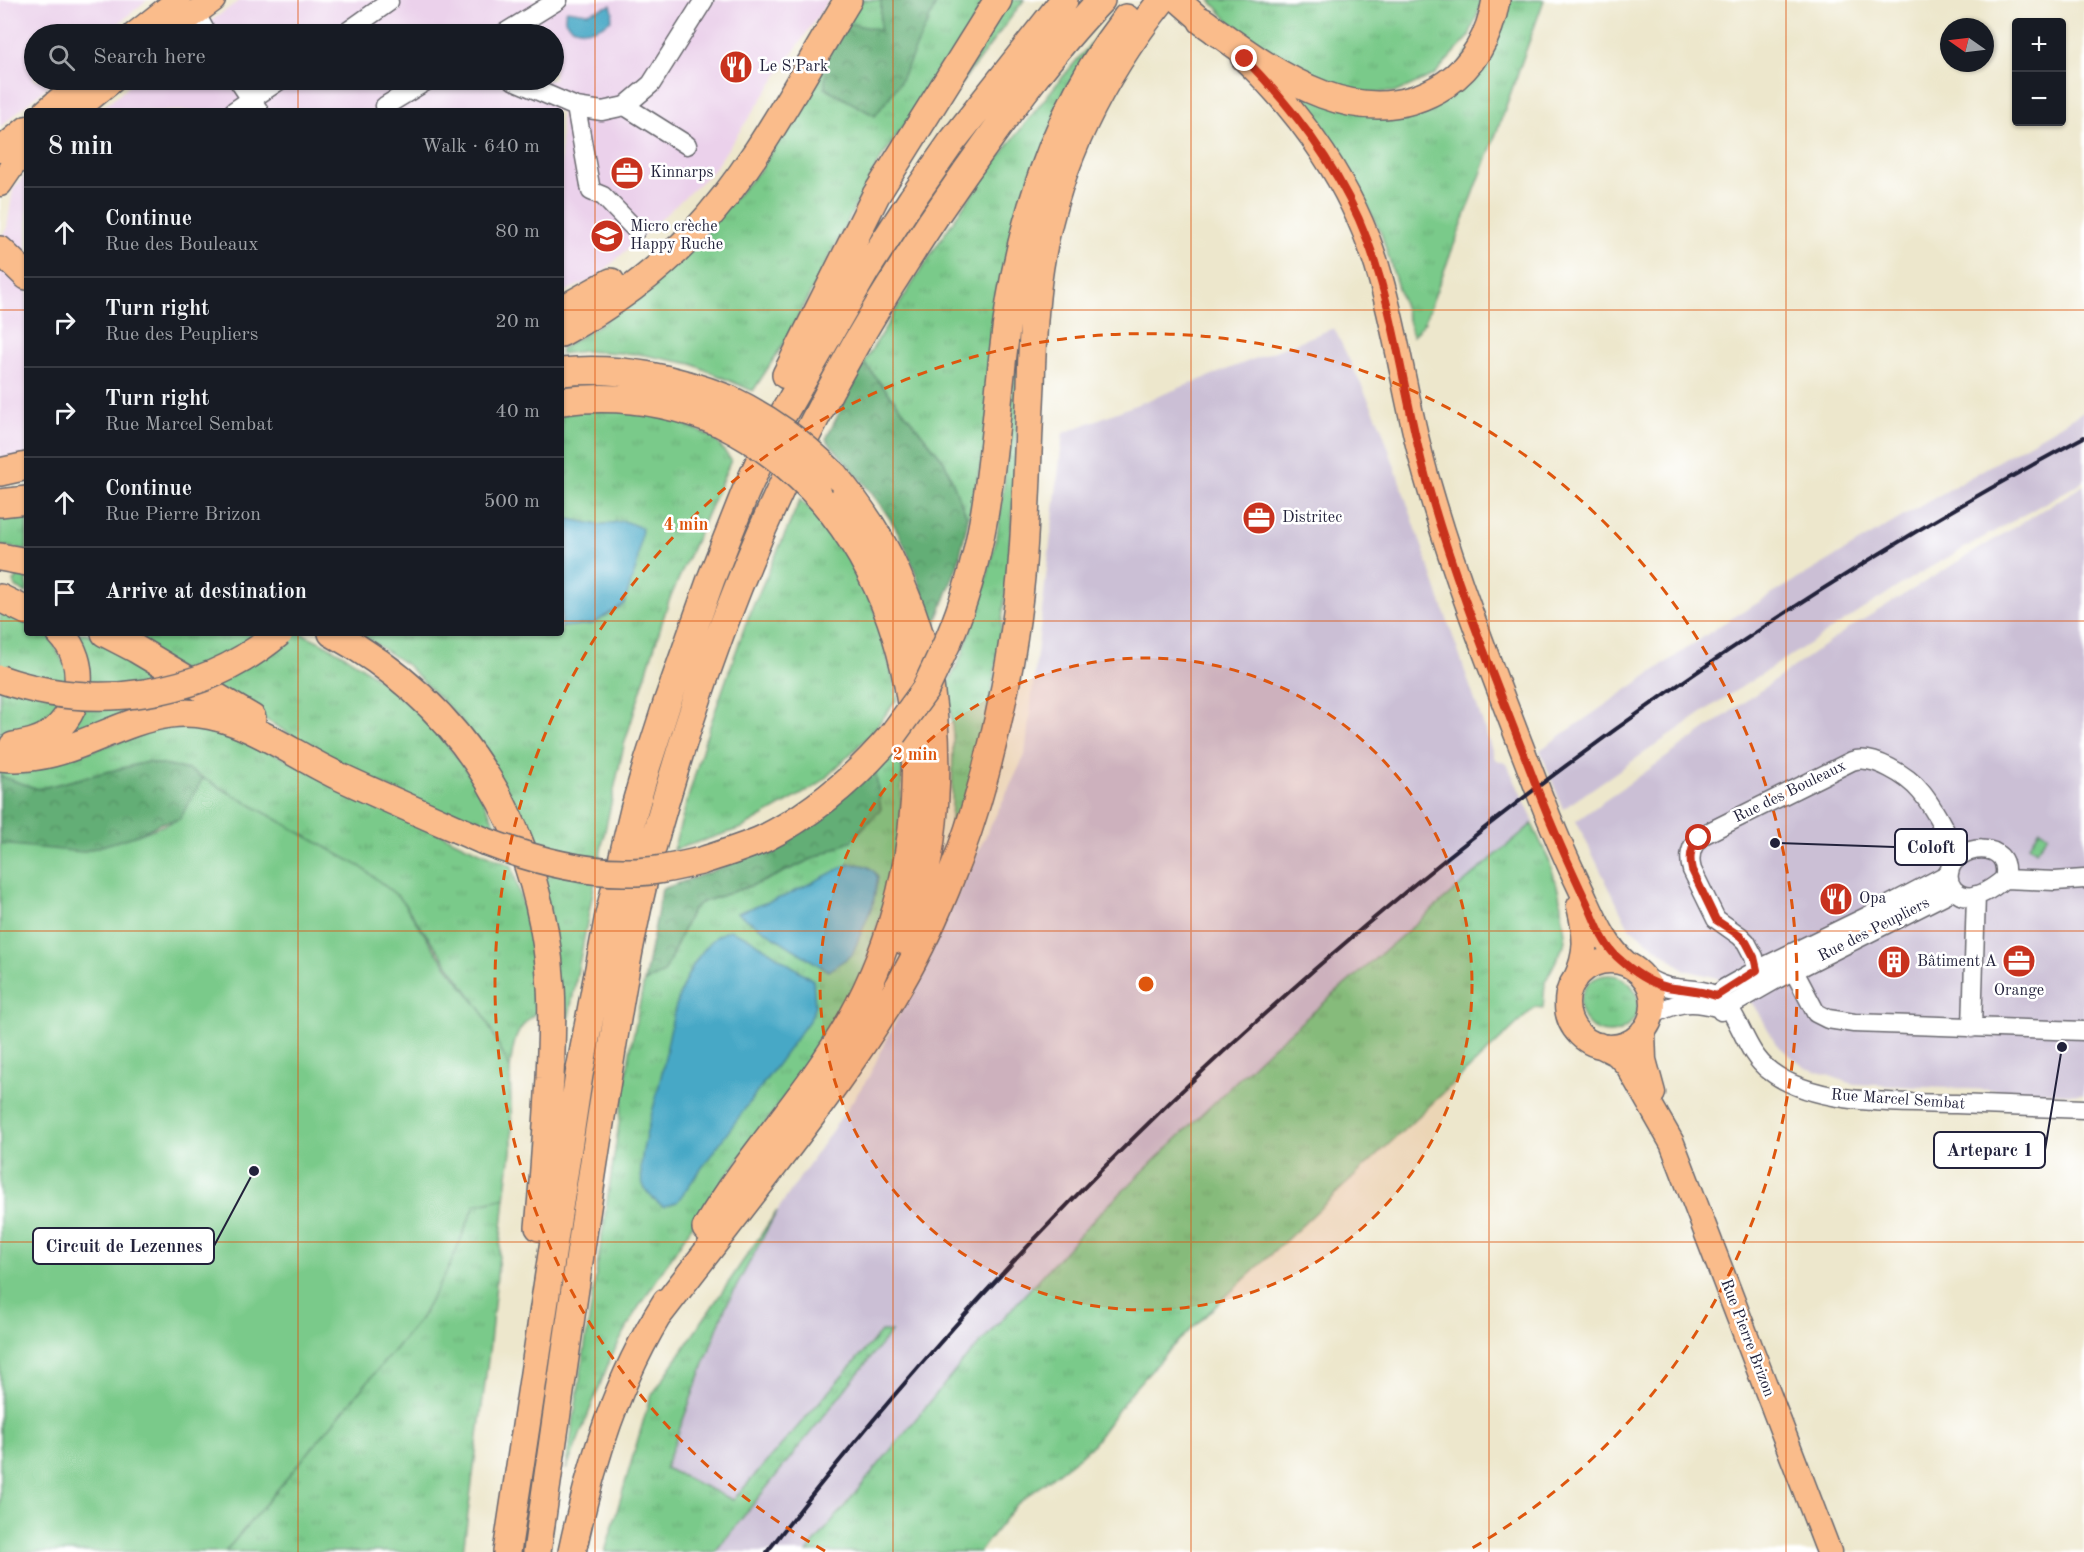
<!DOCTYPE html>
<meta charset="utf-8">
<style>
body{margin:0;font-family:"Old Standard TT",serif;background:#20242c;color:#f1f3f6}
.controls{position:absolute;right:18px;top:18px;display:grid;overflow:hidden;border-radius:6px;box-shadow:0 2px 4px #0004}
.controls button{width:54px;height:54px;display:grid;place-items:center;padding:0;border:0;border-bottom:2px solid #363941;background:#171b24;color:#f1f3f6;font:30px sans-serif}
.compass{position:absolute;left:1940px;top:18px;width:54px;height:54px;border-radius:50%;background:#171b24;box-shadow:0 2px 4px #0004;rotate:284deg}
.stop{position:absolute;width:18px;height:18px;margin:-14px;border:4px solid #c8321e;border-radius:50%;background:#fff}
.stop.end{background:#c8321e;border-color:#fff;box-shadow:0 2px 6px #0008}
.list{margin:0;padding:0;list-style:none}
h2{display:flex;justify-content:space-between;align-items:center;height:78px;margin:0;padding:0 24px;font-size:26px}
h2 small{font-size:20px;font-weight:400;color:#9ea1a6}
.list li{display:grid;grid-template-columns:39px 1fr auto;gap:18px;align-items:center;box-sizing:border-box;height:90px;padding:0 24px;border-top:2px solid #363941}
.list b{display:block;font-size:22px;white-space:nowrap}
.list p{margin:0;font-size:20px;white-space:nowrap;color:#9ea1a6}
.list em{font-size:20px;font-style:normal;color:#9ea1a6}
.icon{flex:none;width:33px;height:33px;fill:none;stroke:currentColor;stroke-width:2;stroke-linecap:round;stroke-linejoin:round}
.map{position:relative;flex:none;width:2084px;height:1552px;overflow:hidden}
.search{position:absolute;background:#171b24;box-shadow:0 2px 4px #0004;left:24px;top:24px;width:540px;height:66px;display:flex;align-items:center;gap:15px;box-sizing:border-box;padding:0 21px;border-radius:33px;color:#9ea1a6;font-size:22px}
.panel{position:absolute;background:#171b24;box-shadow:0 2px 4px #0004;left:24px;top:108px;width:540px;height:528px;border-radius:6px}
.map>svg:first-child{display:block}
</style>
<div class="map">
<svg width="2084" height="1552" viewBox="0 0 2084 1552">
<defs>
<pattern id="grass-tufts" width="24" height="20" patternUnits="userSpaceOnUse" patternTransform="scale(1.5)"><rect width="24" height="20" fill="#7aca8a"/><path d="M3 7l-1-3M5 7V3M7 7l1-3M15 17l-1-3M17 17v-4M19 17l1-3" fill="none" stroke="#69ad78"/></pattern>
<pattern id="forest-crowns" width="20" height="18" patternUnits="userSpaceOnUse" patternTransform="scale(1.5)"><rect width="20" height="18" fill="#63ae76"/><path d="M2 6a3 3 0 1 1 6 0M12 15a3 3 0 1 1 6 0" fill="none" stroke="#518d62"/></pattern>
</defs>
<rect width="100%" height="100%" fill="#fff"/>
<filter id="ink" filterUnits="userSpaceOnUse"><feTurbulence type="fractalNoise" baseFrequency=".0167" numOctaves="2"/><feDisplacementMap in="SourceGraphic" scale="12" xChannelSelector="R" yChannelSelector="G"/><feConvolveMatrix kernelMatrix="1 2 1 2 8 2 1 2 1" color-interpolation-filters="sRGB"/></filter>
<filter id="wash" filterUnits="userSpaceOnUse"><feTurbulence type="fractalNoise" baseFrequency=".008" numOctaves="4" result="noise"/><feDisplacementMap in="SourceGraphic" scale="24" xChannelSelector="R" yChannelSelector="G"/><feGaussianBlur stdDeviation="1.35" result="paint"/><feColorMatrix in="noise" values="0 0 0 0 0 0 0 0 0 0 0 0 0 0 0 0 0 1.4 0 .05"/><feComposite in="paint" operator="in"/></filter>
<g filter="url(#wash)">
<rect width="100%" height="100%" fill="#ede7cc"/>
<!-- built -->
<path fill="#ebd1eb" d="M0,0H147L106,34H34V80H55L0,127Z
M240,0H829L712,172L596,278L561,293V111H99L136,80H554V34H193Z
M27,173V455L0,460V238L7,228L13,189Z"/>
<!-- industrial -->
<path fill="#cbbfd5" d="M1334,328L1380,424L1495,759L1507,764L1534,822L1262,1056L1096,1217L844,1505L807,1552H715L891,1333L880,1332L733,1500L664,1468L725,1308L777,1211L868,1078L1025,755L1063,433Z
M2084,411V481L1913,577L1715,704L1563,809L1540,750L1722,624L1919,507Z
M2084,485V1094L1853,1084L1804,1067L1776,1044L1758,1011L1748,999L1730,984L1714,977L1685,970L1628,926L1576,821L1846,630Z"/>
<!-- grass -->
<path fill="url(#grass-tufts)" stroke="#4e7662" stroke-width="1.5" d="M862,0H986L951,58L878,163L786,340L753,391L692,364L639,354L584,351L561,354V349L602,323L682,257L761,169L826,55Z
M1008,0H1024L960,85Z
M1210,0H1481L1480,8L1468,38L1434,75L1396,92L1355,93L1312,77L1270,54L1227,19Z
M1506,0H1544L1492,145L1425,321L1413,336L1381,233L1335,143L1300,95L1427,107Z
M1108,24L1067,91L968,520L944,461L864,363C900,302 938,241 980,183C1020,128 1063,75 1108,24Z
M1023,301C1017,444 1013,587 985,727C977,767 960,811 949,850L952,802L953,736L948,684L963,652L982,597L997,536L1005,477L1013,382Z
M609,406L672,418L714,438L731,460L668,603L624,745L604,835L564,1042L509,793L460,719L407,665L359,633H561V627L593,624L624,521L599,525L569,519L561,527V411Z
M800,500L828,525L857,571L877,615L898,698L871,734L818,785L742,828L673,850L705,740L747,620Z
M27,515V550L0,546V519Z
M17,575L27,576V593L15,587L13,581L17,579Z
M0,606L27,619V633L49,635L71,677L56,720L5,740L0,739Z
M75,633H86L138,658L225,708L62,735Z
M115,633H301C359,658 414,702 453,752C474,778 488,810 503,840L379,783L308,745L208,685Z
M177,723L226,730L464,845L512,866L531,937L537,1012C515,1028 513,1043 510,1069L481,1010L400,898L361,867L189,770L147,762L38,789L0,776V766L84,753Z
M903,740L900,849L864,971L832,1032L707,1203L638,1308L611,1357L566,1470L630,1052L644,982L664,973L692,910L700,903L762,882L851,841L875,769Z
M1532,824L1549,860L1559,893L1566,941L1545,982L1543,1008L1535,1007L1170,1349L1132,1391L1090,1448L1016,1505L979,1552H807L960,1365L1096,1217L1262,1056Z
M1580 1004a29 29 0 1 1 58 0a29 29 0 1 1-58 0Z
M505,1198L489,1352L463,1552H225L420,1319L450,1265L475,1205Z
M777,1211L725,1308L665,1468L733,1500L881,1332H891L715,1552H605L650,1398Z"/>
<!-- forest -->
<path fill="url(#forest-crowns)" stroke="#426858" stroke-width="1.5" d="M881,0H938L899,84L875,116L825,88L826,55L847,23L880,30Z
M864,363L944,461L968,520L958,564L935,625C922,595 914,563 899,534C880,499 851,469 826,439Z
M147,762L189,770L203,778L180,819L161,823L135,836L82,852L0,844V776L38,789Z
M875,769L881,809L851,841L762,882L700,903L692,910L664,973L644,982L662,889L710,872L775,844Z"/>
<!-- park -->
<path fill="#7aca8a" stroke="#4e7662" stroke-width="1.5" d="M203,778L361,867L400,898L437,953L481,1010L510,1069L512,1144L505,1198L475,1205L450,1265L420,1319L225,1552H0V844L82,852L135,836L180,819Z
M2040,829L2048,835L2036,851L2029,845Z"/>
<!-- water -->
<path fill="#47a8c6" stroke="#346580" stroke-width="1.5" d="M611,5L613,12L611,20C606,24 601,27 594,29C582,32 557,27 567,10L588,13Z
M569,519L599,525L624,521L642,528L637,565L624,604L593,624L561,627V527Z
M849,864C863,864 871,865 878,877L873,904L852,955L828,971L737,913L785,896Z
M730,930L751,939L813,980L815,1005L811,1018L677,1202L664,1207C653,1199 642,1191 641,1175C640,1146 654,1110 660,1081C671,1035 671,997 699,956C708,944 716,934 730,930Z"/>
</g>
<g filter="url(#ink)">
<g fill="none" stroke-linecap="round" stroke-linejoin="round">
<defs>
<path id="minor" d="M195,12L207,34
M344,34L389,2
M503,34L558,0
M238,80L259,111
M513,80L576,107L602,111L625,106L651,84L704,0
M385,106L428,80
M625,106L687,145
M576,107L591,191L603,196L636,230
M234,111L280,80
M2004,879C2014,838 1953,843 1949,873C1948,879 1950,886 1954,890C1969,906 1992,889 2004,879L2055,881L2084,879
M1786,956L1816,1013L1828,1019L1854,1023L2084,1031
M1757,970L1754,957L1746,942L1740,936L1716,919L1692,870C1688,856 1691,844 1703,835L1852,761C1873,754 1908,776 1921,792C1937,811 1947,836 1959,857
M1640,974C1650,980 1658,985 1669,987C1685,990 1704,988 1718,997C1740,1012 1743,1051 1770,1071C1815,1106 1901,1102 1956,1104C1999,1106 2041,1107 2084,1109
M1710,1005L1716,996L1725,988L1757,970L1868,916L1948,874
M1721,1011L1777,979L1954,890
M1650,1017C1672,1003 1691,999 1716,1007
M1972,1028L1976,895"/>
<path id="major" d="M1178,0L1217,34
M135,34L178,0
M167,34L213,0
M1243,58C1303,115 1352,186 1377,266C1399,338 1407,414 1429,486C1459,590 1500,691 1539,793C1552,827 1567,861 1583,894C1595,920 1605,946 1628,965
M46,111L82,80
M75,111L113,80
M0,150L27,128
M0,184L13,165L27,152
M1567 1004a43 43 0 1 1 86 0a43 43 0 1 1-86 0Z
M1575,980C1588,953 1586,935 1579,906
M1643,1031L1644,1060L1653,1093
M1599,1045L1617,1054L1628,1066L1672,1143L1829,1552"/>
<path id="highway" d="M1202,21C1270,70 1360,141 1446,84C1475,64 1490,34 1496,0
M0,250L27,276
M561,310L611,282
M561,333C609,307 654,275 692,235C757,166 799,80 848,0
M561,372C620,366 674,378 729,399
M786,375L876,195L998,0
M561,401C616,394 669,401 720,423
M0,472L27,466
M834,475C859,505 882,538 897,574C909,602 921,632 926,661C943,751 939,855 905,941
M0,503L27,500
M0,557L27,562
M0,598L27,611
M105,633L136,649L252,718
M332,633C468,707 541,834 551,987C553,1018 551,1048 550,1078C547,1128 544,1178 539,1227
M948,641C989,546 992,455 1003,354C1016,234 1051,114 1126,18
M13,746C26,744 38,742 49,735C82,713 89,662 60,633
M0,757C65,765 109,722 170,714C232,706 282,749 334,774C383,797 434,819 484,841
M701,861C722,854 743,848 763,839C813,814 857,776 893,734
M706,1228C749,1155 809,1094 851,1020C939,861 944,643 822,500
M656,1318C695,1268 733,1218 772,1168C815,1112 857,1056 893,996C932,932 966,846 985,774C1004,702 1018,627 1023,552C1027,496 1028,440 1031,385C1032,341 1034,297 1042,254C1059,160 1103,74 1162,0
M507,1552L579,1075L609,915L634,810L647,765L667,703L711,579L745,493L774,430L866,270L912,199L951,143L1064,0
M537,1552C558,1407 578,1262 601,1117C614,1039 625,961 643,884C655,832 671,781 687,730C752,526 841,348 965,173C1007,114 1051,52 1101,0
M572,1552C591,1463 617,1379 666,1302"/>
</defs>
<!-- minor casing -->
<use href="#minor" stroke="#69676e" stroke-width="21"/>
<!-- major casing -->
<use href="#major" stroke="#69676e" stroke-width="27"/>
<!-- highway casing -->
<use href="#highway" stroke="#69676e" stroke-width="30"/>
<!-- minor -->
<use href="#minor" stroke="#fff" stroke-width="18"/>
<!-- major -->
<use href="#major" stroke="#fabc8b" stroke-width="24"/>
<!-- highway -->
<use href="#highway" stroke="#fabc8b" stroke-width="27"/>
<!-- rail -->
<path stroke="#22223b" stroke-width="4" d="M767,1552C1122,1093 1571,710 2084,437"/>
<defs>
<path id="highway-bridge" d="M729,399C771,419 801,442 834,475
M720,423C761,444 791,466 822,500
M0,679C94,712 202,698 279,633
M893,734L925,690L948,641
M484,841C528,858 576,872 623,872C650,873 676,867 701,861"/>
</defs>
<!-- highway-bridge casing -->
<use href="#highway-bridge" stroke="#69676e" stroke-width="30" stroke-linecap="butt"/>
<!-- highway-bridge -->
<use href="#highway-bridge" stroke="#fabc8b" stroke-width="27"/>
</g>
</g>
<g fill="none" stroke-linecap="round" stroke-linejoin="round" filter="url(#ink)">
<!-- route -->
<path stroke="#c8321e" stroke-width="8" d="M1245,59C1296,111 1341,170 1367,239C1396,316 1404,399 1426,478C1455,584 1498,686 1537,788C1552,827 1569,865 1587,903C1595,921 1602,942 1616,956C1630,969 1649,983 1667,987C1684,990 1700,990 1716,996L1757,970L1754,957L1746,942L1740,936L1716,920L1692,870C1689,858 1690,848 1699,838"/>
</g>
<!-- grid -->
<path fill="none" stroke="#de560e" stroke-width="1.5" stroke-opacity="0.55" d="M298,0V34M595,0V1552M893,0V1552M1191,0V1552M1489,0V1552M1786,0V1552M298,80V111M0,310H27M561,310H2084M0,621H27M561,621H2084M298,633V1552M0,931H2084M0,1242H2084"/>
<!-- distance rings -->
<circle cx="1146" cy="984" r="326" fill="#de560e" fill-opacity=".12"/>
<g fill="none" stroke="#de560e" stroke-width="3" stroke-dasharray="10 8">
<circle cx="1146" cy="984" r="326"/>
<path d="M825 1551A651 651 0 1 1 1467 1551"/>
</g>
<!-- icons -->
<defs>
<symbol id="restaurant-disc" viewBox="-11 -11 22 22"><circle r="9.5" fill="#c8321e" stroke="#fff"/><path d="M-5-6h1v4h1v-4h1v4h1v-4h1v5L-1.5 .5V6h-2V.5L-5-1ZM5-6V6H3V1.5H1.5Q1.5-4 5-6Z" fill="#fff"/></symbol>
<symbol id="office-disc" viewBox="-11 -11 22 22"><circle r="9.5" fill="#c8321e" stroke="#fff"/><path d="M-6-3h4V-5.5h4V-3h4V5H-6ZM-1-4.5V-3h2v-1.5ZM-6 0V1H6V0Z" fill="#fff"/></symbol>
<symbol id="school-disc" viewBox="-11 -11 22 22"><circle r="9.5" fill="#c8321e" stroke="#fff"/><path d="M0-5L7-2L0 1L-7-2ZM-4 1L0 2.5L4 1V4Q0 6-4 4Z" fill="#fff"/></symbol>
<symbol id="building-disc" viewBox="-11 -11 22 22"><circle r="9.5" fill="#c8321e" stroke="#fff"/><path d="M-4-6H4V6H1V3H-1V6H-4ZM-2.5-4.3h1.7v1.8h-1.7ZM.8-4.3h1.7v1.8H.8ZM-2.5-1h1.7V.8h-1.7ZM.8-1h1.7V.8H.8Z" fill="#fff"/></symbol>
</defs>
<g fill-rule="evenodd">
<use href="#restaurant-disc" x="717" y="48" width="38" height="38"/>
<use href="#office-disc" x="608" y="154" width="38" height="38"/>
<use href="#school-disc" x="588" y="217" width="38" height="38"/>
<use href="#office-disc" x="1240" y="499" width="38" height="38"/>
<use href="#restaurant-disc" x="1817" y="880" width="38" height="38"/>
<use href="#office-disc" x="2000" y="942" width="38" height="38"/>
<use href="#building-disc" x="1875" y="943" width="38" height="38"/>
</g>
<g text-anchor="middle" dominant-baseline="central" stroke-width="5" stroke-linejoin="round" paint-order="stroke">
<!-- poi labels -->
<g font-size="16" fill="#22223b" stroke="#fff" text-anchor="start">
<text x="759" y="67">Le S'Park</text>
<text x="650" y="173">Kinnarps</text>
<text x="630" y="227">Micro crèche<tspan x="630" dy="18">Happy Ruche</tspan></text>
<text x="1282" y="518">Distritec</text>
<text x="1859" y="899">Opa</text>
<text x="1917" y="962">Bâtiment A</text>
<text x="2019" y="991" text-anchor="middle">Orange</text>
</g>
<!-- street labels -->
<g font-size="16" fill="#22223b" stroke="#fff">
<text transform="translate(1790 792) rotate(-26)">Rue des Bouleaux</text>
<text transform="translate(1874 930) rotate(-27)">Rue des Peupliers</text>
<text transform="translate(1898 1100) rotate(4)">Rue Marcel Sembat</text>
<text transform="translate(1747 1338) rotate(69)">Rue Pierre Brizon</text>
</g>
</g>
<circle cx="1146" cy="984" r="9" fill="#de560e" stroke="#fff" stroke-width="3"/>
<g font-size="18" text-anchor="middle" font-weight="bold" fill="#de560e" stroke="#fff" stroke-width="5" stroke-linejoin="round" paint-order="stroke">
<text x="686" y="530">4 min</text>
<text x="915" y="760">2 min</text>
</g>
<!-- callouts -->
<path fill="none" stroke="#22223b" stroke-width="2" d="M1775 843L1895 847M2062 1047L2045 1150M254 1171L214 1246"/>
<g fill="#22223b" stroke="#fff" stroke-width="2">
<circle cx="1775" cy="843" r="6"/>
<circle cx="2062" cy="1047" r="6"/>
<circle cx="254" cy="1171" r="6"/>
</g>
<g fill="#fff" stroke="#22223b" stroke-width="2">
<rect x="1895" y="829" width="72" height="36" rx="6"/>
<rect x="1934" y="1132" width="111" height="36" rx="6"/>
<rect x="33" y="1228" width="181" height="36" rx="6"/>
</g>
<g font-size="18" text-anchor="middle" font-weight="bold" fill="#22223b">
<text x="1931" y="853">Coloft</text>
<text x="1990" y="1156">Arteparc 1</text>
<text x="124" y="1252">Circuit de Lezennes</text>
</g>
</svg>
<div class="controls">
<button>+</button>
<button>−</button>
</div>
<svg class="compass" viewBox="-18 -18 36 36"><path d="M0-13l5 13h-10z" fill="#e53935"/><path d="M0 13l5-13h-10z" fill="#9ea1a6"/></svg>
<div class="stop" style="left:1699px;top:838px"></div>
<div class="stop end" style="left:1245px;top:59px"></div>
<div class="search"><svg class="icon" aria-label="search" viewBox="0 0 24 24"><circle cx="10" cy="10" r="6"/><path d="M15 15l6 6"/></svg>Search here</div>
<section class="panel">
<h2>8 min<small>Walk · 640 m</small></h2>
<ul class="list">
<li><svg class="icon" aria-label="ahead" viewBox="0 0 24 24"><path d="M12 20V5M6 11l6-6 6 6"/></svg><div><b>Continue</b><p>Rue des Bouleaux</p></div><em>80 m</em></li>
<li><svg class="icon" aria-label="right" viewBox="0 0 24 24"><path d="M7 20v-9h11M14 6l5 5-5 5"/></svg><div><b>Turn right</b><p>Rue des Peupliers</p></div><em>20 m</em></li>
<li><svg class="icon" aria-label="right" viewBox="0 0 24 24"><path d="M7 20v-9h11M14 6l5 5-5 5"/></svg><div><b>Turn right</b><p>Rue Marcel Sembat</p></div><em>40 m</em></li>
<li><svg class="icon" aria-label="ahead" viewBox="0 0 24 24"><path d="M12 20V5M6 11l6-6 6 6"/></svg><div><b>Continue</b><p>Rue Pierre Brizon</p></div><em>500 m</em></li>
<li><svg class="icon" aria-label="arrive" viewBox="0 0 24 24"><path d="M6 21V4h12l-3 4 3 4H6"/></svg><div><b>Arrive at destination</b></div></li>
</ul>
</section>
</div>
